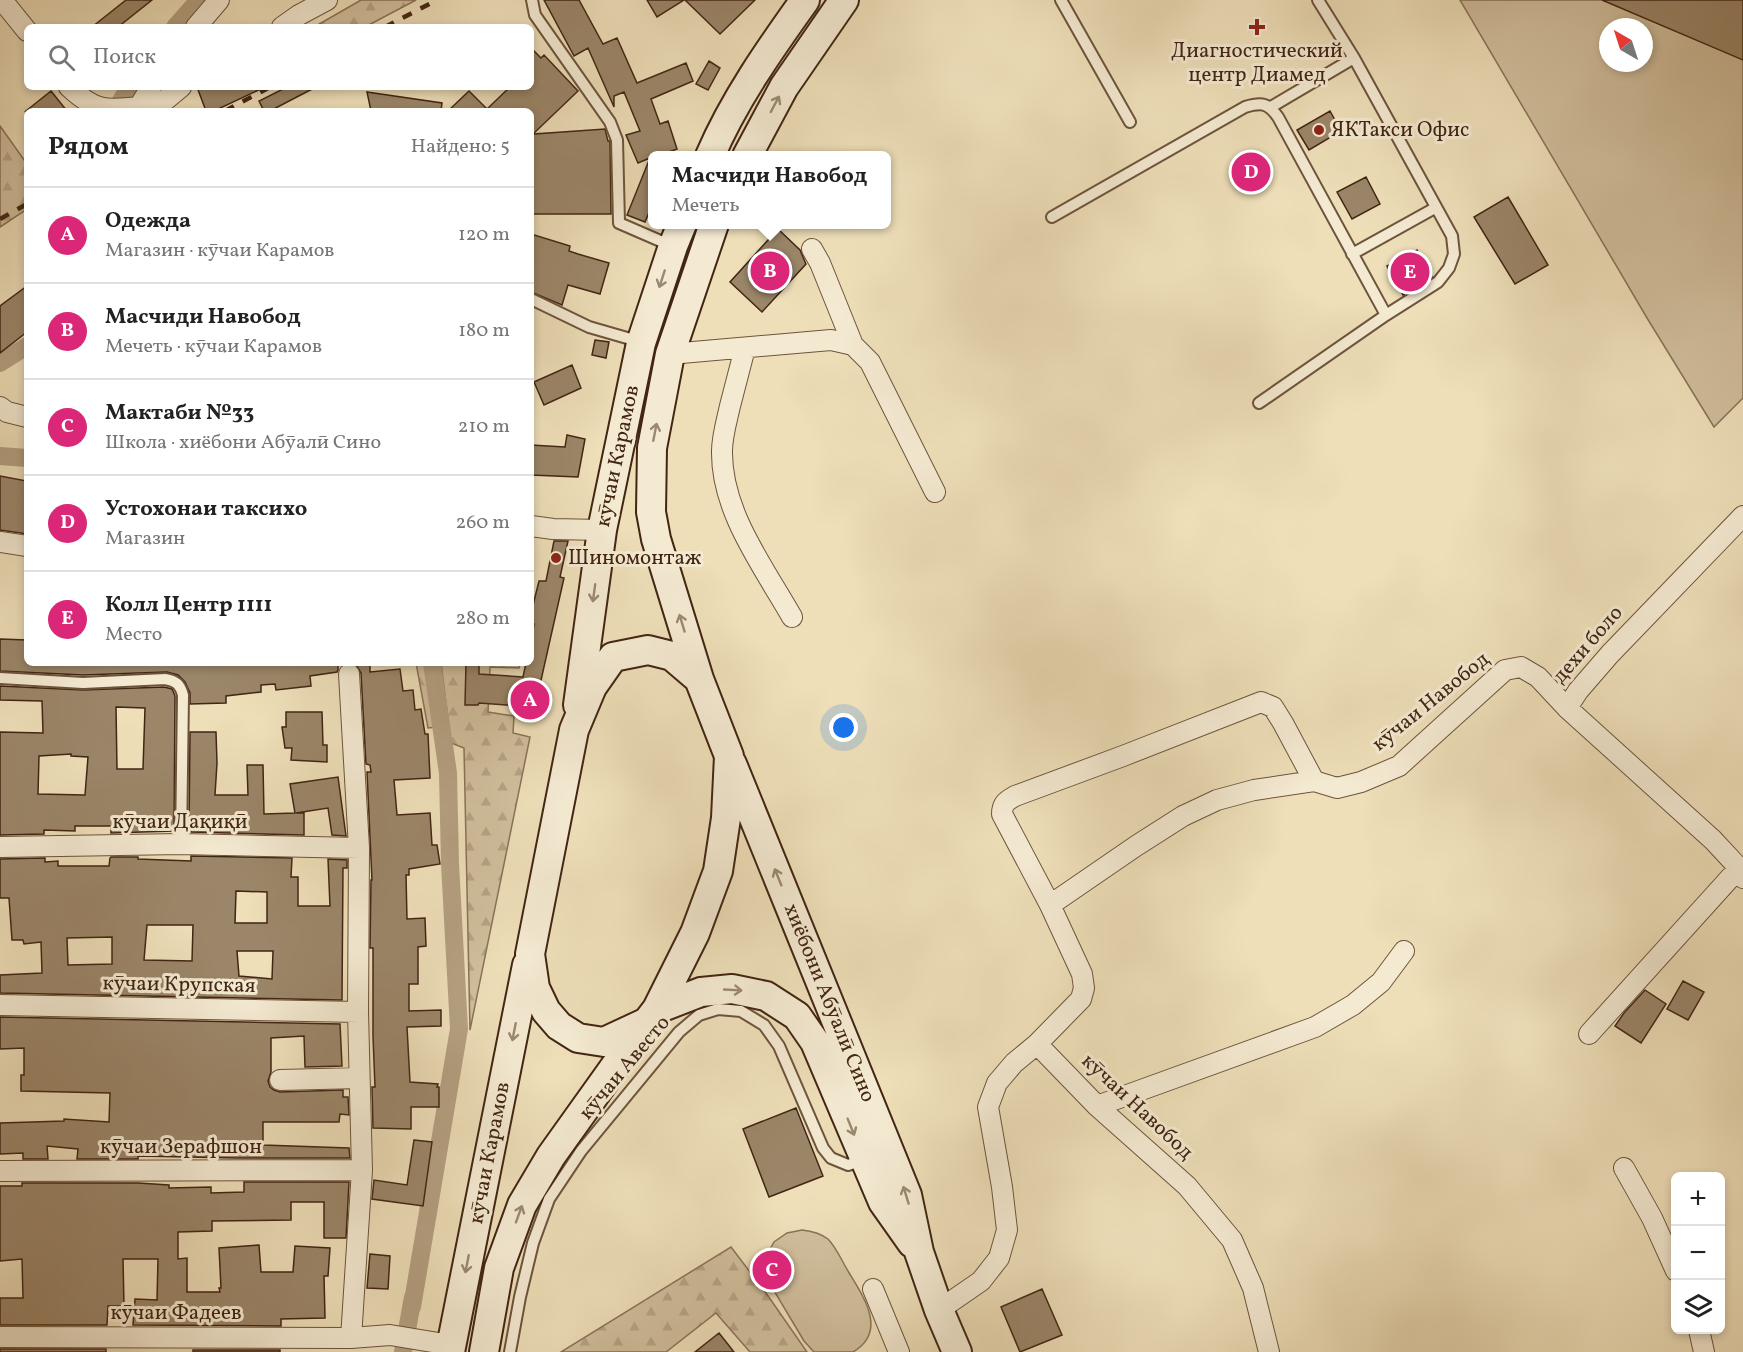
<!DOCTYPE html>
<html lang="ru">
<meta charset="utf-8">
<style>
body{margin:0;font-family:Vollkorn,serif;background:#f6f6f6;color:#222}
.controls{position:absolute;right:18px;bottom:18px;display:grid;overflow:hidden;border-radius:9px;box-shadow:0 3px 9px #0003}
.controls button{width:54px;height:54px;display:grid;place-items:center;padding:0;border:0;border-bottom:2px solid #e0e0e0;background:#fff;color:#222;font:30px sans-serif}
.compass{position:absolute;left:1599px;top:18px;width:54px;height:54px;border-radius:50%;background:#fff;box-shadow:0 3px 9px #0003;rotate:321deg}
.you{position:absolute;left:844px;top:728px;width:21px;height:21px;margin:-15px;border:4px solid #fff;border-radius:50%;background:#1a73e8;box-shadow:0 0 0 9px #1a73e833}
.badge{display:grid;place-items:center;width:39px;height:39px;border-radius:50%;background:#db2777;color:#fff;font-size:20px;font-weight:700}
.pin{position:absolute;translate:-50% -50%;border:3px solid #fff;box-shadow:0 2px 6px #0006}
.popup{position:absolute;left:648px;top:151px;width:243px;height:78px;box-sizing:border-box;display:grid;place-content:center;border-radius:9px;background:#fff;filter:drop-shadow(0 2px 4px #0005);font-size:20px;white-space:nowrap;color:#767676}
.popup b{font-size:22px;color:#222}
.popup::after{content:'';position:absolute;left:50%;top:100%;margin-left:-12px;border:12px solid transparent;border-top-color:#fff}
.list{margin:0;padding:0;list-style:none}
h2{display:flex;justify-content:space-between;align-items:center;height:78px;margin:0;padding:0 24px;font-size:26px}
h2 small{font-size:20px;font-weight:400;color:#767676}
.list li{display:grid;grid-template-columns:39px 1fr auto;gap:18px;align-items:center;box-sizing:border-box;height:96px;padding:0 24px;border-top:2px solid #e0e0e0}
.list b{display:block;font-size:22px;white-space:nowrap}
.list p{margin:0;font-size:20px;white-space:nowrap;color:#767676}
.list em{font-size:20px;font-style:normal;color:#767676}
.icon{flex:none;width:33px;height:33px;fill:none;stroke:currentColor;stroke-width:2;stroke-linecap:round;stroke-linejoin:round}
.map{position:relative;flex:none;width:1743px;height:1352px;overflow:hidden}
.search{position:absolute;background:#fff;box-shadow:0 3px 9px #0003;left:24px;top:24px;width:510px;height:66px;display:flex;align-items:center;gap:15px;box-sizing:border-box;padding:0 21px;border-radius:9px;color:#767676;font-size:22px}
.panel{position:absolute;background:#fff;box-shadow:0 3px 9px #0003;left:24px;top:108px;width:510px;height:558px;border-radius:9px}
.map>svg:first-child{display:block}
</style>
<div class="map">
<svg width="1743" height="1352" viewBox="0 0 1743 1352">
<defs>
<pattern id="forest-firs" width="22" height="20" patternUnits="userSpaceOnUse" patternTransform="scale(1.5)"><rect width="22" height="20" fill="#d1bf9d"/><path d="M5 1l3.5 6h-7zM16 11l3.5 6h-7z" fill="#b5a486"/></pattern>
</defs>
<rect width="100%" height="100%" fill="#eedfb9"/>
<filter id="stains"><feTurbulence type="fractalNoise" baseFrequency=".00333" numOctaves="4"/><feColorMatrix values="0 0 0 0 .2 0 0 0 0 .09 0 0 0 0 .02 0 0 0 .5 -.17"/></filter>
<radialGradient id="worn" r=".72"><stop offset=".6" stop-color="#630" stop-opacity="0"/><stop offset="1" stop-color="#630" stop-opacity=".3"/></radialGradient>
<!-- grass -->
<path fill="#d1bf9d" stroke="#8a7258" stroke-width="1.5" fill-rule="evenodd" d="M1460,0H1743V398L1714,427L1647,318ZM1608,27H1644V63H1608Z
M802,1230C812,1231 820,1233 828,1239C836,1247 842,1261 848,1271C862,1295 889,1331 853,1352H814L804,1341L770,1284L765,1270L767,1255L774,1242L787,1233Z"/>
<!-- forest -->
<path fill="url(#forest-firs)" stroke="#8a7258" stroke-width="1.5" d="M361,0H416L365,27H314Z
M0,126L27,164V209L0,227Z
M416,663H427L437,727L428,728Z
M441,663H520L519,668L490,667L488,712L514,716L513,733L530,737L470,1030L464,748L451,743Z
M731,1247L766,1293L807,1352H750L716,1313L666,1352H561Z"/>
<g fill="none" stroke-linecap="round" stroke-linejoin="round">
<!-- canal -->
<path stroke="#b4a081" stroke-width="18" d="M175,27L199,0
M118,106L129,87
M0,363L27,346
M0,456L27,458
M412,1307L459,1029L450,864L448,773L432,663
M403,1352L413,1297"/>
</g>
<!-- building -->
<path fill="#9b8669" stroke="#422513" stroke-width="1.5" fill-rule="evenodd" d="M126,0H152L118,27H92Z
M544,0H579L603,44L617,38L637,83L686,63L693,81L651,99L660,124L668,121L677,149L669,152L670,156H653V203L645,222L627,215L650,158L638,163L626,135L640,131L624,92L614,96V107L588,48L574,56Z
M647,0H684L657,17Z
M685,0H755L720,34Z
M1602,0H1743V60Z
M531,48L541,58L544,55L578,91L533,134L605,129L608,141H610L611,214H531V111H448L469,91L487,109L510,87H531Z
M709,61L720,68L708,90L696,84Z
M197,87H265L214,111H206Z
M287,87H316L270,111H264L259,101Z
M51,91L67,111H26Z
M367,92L442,103L441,111H371Z
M1330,111L1341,131L1309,150L1297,130Z
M1366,177L1380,204L1352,219L1337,192Z
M1508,197L1548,265L1515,284L1474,217Z
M778,229L800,250L806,264L762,312L730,282Z
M531,234L570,246L569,251L578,254L609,263L600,294L568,285L562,305L531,292Z
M1417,250L1432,277L1403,295L1387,266Z
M27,286V332L0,353V306Z
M595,340L609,342L606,358L592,355Z
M572,365L581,388L544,405L534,382Z
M567,435L585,439L578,477L531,475V445L565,447Z
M0,476L27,481V534L0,530Z
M554,541H568L560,577L564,578L535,707L479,703L478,705H465L466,663H479V674L523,677L526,663H531V639L534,624L531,623V613L539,581H546Z
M0,639L27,640V663H338V670L337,672L310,676L311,686L276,690L275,684L261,685V692L226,696V703L190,704V693L185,682L178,675L167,672L83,675L0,671Z
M355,663H370V672L400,669L403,691L413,690L415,710L421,709L425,734H428L430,778L394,780L397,815L430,813L432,845H437L440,864L409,869V875H406L407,919L425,918L426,946L418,947V984H409V1011L441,1010V1026L407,1027L410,1082L438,1084L437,1087H439V1107H411V1129L373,1128L372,1087H375L373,1036V948H370L371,880H372L367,772H371L370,765L366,764L361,673Z
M0,686L83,690L164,687L172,689L175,696L174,831L111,833V826H75V831L44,830V834L0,835V732L43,733L42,701L0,700ZM116,707L145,708L143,769H117ZM71,754V756L88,757L85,795L38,794L39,756Z
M286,712H322L323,745H327V762L291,760L292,748H285L282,727H286Z
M190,732H216L217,763L215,795H248L247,765H263L264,814L295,813L290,784L338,777L346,836L332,835L328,808L296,813H304V835L191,832V831H189Z
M191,856L292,858L291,877H298V906H330L328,859L347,860V868H343L342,1000L0,993V975L42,973L41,942L24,944L23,940H12L9,898H0V859L45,858V862L58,861V866H109L110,858L111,857H138V859L191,861ZM236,891L267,892V923H235ZM147,925H193L192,961L144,960ZM112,937V964L68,965L67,938ZM237,951H273L272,979L239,976Z
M1683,981L1704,992L1688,1020L1667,1009Z
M1645,990L1666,1004L1641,1043L1615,1026L1624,1013Z
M0,1017L340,1024L342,1066L305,1067L304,1036L271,1038V1072L268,1081L270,1087L274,1090L280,1092L343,1090V1097H348L349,1115L340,1114L339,1122H263V1145L349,1148L350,1158H237L138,1156V1159H77L78,1149L47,1146L48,1159H23V1153L0,1154V1123L64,1121V1119L109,1122L110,1093L21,1091V1075H24V1048L0,1049Z
M796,1108L823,1176L769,1197L743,1129Z
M414,1140L432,1142L423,1206L372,1199L374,1180L407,1185Z
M244,1182H349L346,1238H324V1202H291V1220L212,1221V1231L178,1232V1259L187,1258V1292H220L219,1288H221L219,1248L259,1245L261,1272H293L295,1246L330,1248L328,1276H324L325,1318L281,1319V1326L133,1325L135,1299L157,1300L158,1259H123L124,1306H108L107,1325H0V1298H23L22,1259L0,1261V1186H22V1183H138L169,1185V1188L211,1187V1193L244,1192Z
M370,1254L390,1256L388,1289L367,1288Z
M1042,1289L1062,1335L1020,1352L1001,1307Z
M719,1333L734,1352H695Z
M0,1349H106V1352H0Z
M193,1350H280V1352H193Z"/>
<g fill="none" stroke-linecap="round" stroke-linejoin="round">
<defs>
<path id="lane" d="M532,0L535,15L610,122L617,140L619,223L672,246
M1061,0L1130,122
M1271,107L1354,58
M1052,217L1245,107C1262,102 1268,103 1278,117L1386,315
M1352,254L1435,208
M531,299L589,327L641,342
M1259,403L1386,315L1438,282L1449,268L1454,254L1452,236L1354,58L1318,0
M0,678L83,683L165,679C176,681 180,684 183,695L181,844
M510,1352L520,1297L533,1243L549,1199L581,1151L679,1032L699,1015L718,1009L741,1011L764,1025L779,1046L823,1148L831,1158L848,1165L863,1160"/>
<path id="street" d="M2,0L27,31
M196,27L219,0
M282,27L299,15L327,0
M69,87C95,111 105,111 139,107L145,111
M139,107L151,87
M152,111L181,87
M812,249L820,263L853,345
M745,348C740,367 735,386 730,406C727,420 722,436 722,451C721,511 763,566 792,617
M670,354L831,340L853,345L870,362L935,492
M0,407L7,412L27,417
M1743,516L1610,654L1578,691L1567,708L1713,840L1739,868L1743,878
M531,526L553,529L602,530
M0,542L27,546
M349,674L359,848L358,1012L362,1170L351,1338
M0,847L181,844L359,848
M1050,905L1002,814C1002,804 1006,801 1015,796L1123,756L1261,702L1273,707L1283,723L1314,781L1337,788L1361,782L1399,766L1505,670L1521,667L1538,677L1567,708
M0,1005L358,1012
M1589,1034L1739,868
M280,1080L359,1078
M1097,1106L1315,1027L1353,1005L1381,982L1404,951
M1624,1168L1652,1218L1676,1271
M0,1171L362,1170
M873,1289L899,1352
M939,1310L981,1281L999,1258L1007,1230L1002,1187L988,1107L997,1083L1014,1063L1037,1044
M1699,1330L1704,1352
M0,1337L351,1338L390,1335L451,1345
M1269,1352L1253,1288L1232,1240L1187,1186L1097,1106L1037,1044L1081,999L1084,988L1082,974L1050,905L1136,846L1183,816L1217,800L1254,790L1314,781"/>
<path id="secondary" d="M710,156C734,100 770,49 805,0
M747,156L784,87L844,0
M648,650L672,656L699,679L729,756L726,818L718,871L695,933L657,1009L647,1022L604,1042L578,1038L559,1026L546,1011L535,988L530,954L574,730L592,687L613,657Z
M699,679L656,539L651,512L652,448L670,354L714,224
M578,705L602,530L641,343L673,246L682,224
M732,764L907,1195L919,1252L939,1310L957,1352
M657,1009L701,992L732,989L766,996L797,1016L815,1042L883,1202L912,1243
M450,1352L527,965
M484,1352L499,1268L522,1205L551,1156L646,1023"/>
</defs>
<!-- lane casing -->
<use href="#lane" stroke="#6d543c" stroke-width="14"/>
<!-- street casing -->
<use href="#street" stroke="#6d543c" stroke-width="22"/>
<!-- secondary casing -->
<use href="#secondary" stroke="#422513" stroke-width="32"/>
<!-- lane -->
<use href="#lane" stroke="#f4ead2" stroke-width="10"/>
<!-- street -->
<use href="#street" stroke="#f4ead2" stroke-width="20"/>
<!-- secondary -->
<use href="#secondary" stroke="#f4ead2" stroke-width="28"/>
<!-- rail -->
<path stroke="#422513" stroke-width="4.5" stroke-dasharray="10 10" stroke-linecap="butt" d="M385,27L437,0
M225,111L270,87
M0,219L27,204"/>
</g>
<!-- one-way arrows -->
<defs><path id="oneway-shaft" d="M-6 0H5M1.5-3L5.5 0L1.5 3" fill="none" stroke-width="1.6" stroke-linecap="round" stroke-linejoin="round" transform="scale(1.5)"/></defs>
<g stroke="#9b8872">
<use href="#oneway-shaft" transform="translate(775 104) rotate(-62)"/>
<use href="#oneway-shaft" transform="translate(662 279) rotate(108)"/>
<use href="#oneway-shaft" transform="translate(655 432) rotate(-79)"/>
<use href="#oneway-shaft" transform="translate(594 593) rotate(98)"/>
<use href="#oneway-shaft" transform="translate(682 623) rotate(-107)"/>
<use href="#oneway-shaft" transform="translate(778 877) rotate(-112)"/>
<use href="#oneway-shaft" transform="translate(733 990) rotate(3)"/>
<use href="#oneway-shaft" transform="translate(514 1032) rotate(101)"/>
<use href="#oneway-shaft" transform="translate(851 1127) rotate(68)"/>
<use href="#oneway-shaft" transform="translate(906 1195) rotate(-107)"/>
<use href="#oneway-shaft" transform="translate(519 1214) rotate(-70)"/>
<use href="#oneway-shaft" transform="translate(467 1264) rotate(101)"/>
</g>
<!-- markers -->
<g fill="#8f2418" stroke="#f4ead2" stroke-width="2">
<path d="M1254 18h6v6h6v6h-6v6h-6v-6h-6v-6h6z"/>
<circle cx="1319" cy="130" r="6"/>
<circle cx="556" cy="558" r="6"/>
</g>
<g text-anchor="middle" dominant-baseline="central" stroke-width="6" stroke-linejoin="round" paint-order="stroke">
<!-- poi labels -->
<g font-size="21" fill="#422513" stroke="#f4ead2" text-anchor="start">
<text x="1257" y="51" text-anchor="middle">Диагностический<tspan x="1257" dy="24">центр Диамед</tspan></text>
<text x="1331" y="130">ЯКТакси Офис</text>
<text x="568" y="558">Шиномонтаж</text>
</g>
<!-- street labels -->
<g font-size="21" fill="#422513" stroke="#f4ead2">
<text transform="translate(618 456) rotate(-78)">кӯчаи Карамов</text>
<text transform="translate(1588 645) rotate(-49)">дехи боло</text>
<text transform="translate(1431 702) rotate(-39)">кӯчаи Навобод</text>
<text x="180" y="822">кӯчаи Дақиқӣ</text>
<text transform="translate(179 985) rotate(1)">кӯчаи Крупская</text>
<text transform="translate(829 1003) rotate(68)">хиёбони Абӯалӣ Сино</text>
<text transform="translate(625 1068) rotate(-50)">кӯчаи Авесто</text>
<text transform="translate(1137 1107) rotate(43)">кӯчаи Навобод</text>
<text x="181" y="1147">кӯчаи Зерафшон</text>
<text transform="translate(490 1153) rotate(-79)">кӯчаи Карамов</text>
<text x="176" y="1313">кӯчаи Фадеев</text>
</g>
</g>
<rect width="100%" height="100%" filter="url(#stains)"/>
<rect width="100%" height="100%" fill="url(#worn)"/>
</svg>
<div class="controls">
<button>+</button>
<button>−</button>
<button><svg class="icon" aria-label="layers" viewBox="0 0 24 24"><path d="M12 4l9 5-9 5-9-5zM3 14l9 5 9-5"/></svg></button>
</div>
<svg class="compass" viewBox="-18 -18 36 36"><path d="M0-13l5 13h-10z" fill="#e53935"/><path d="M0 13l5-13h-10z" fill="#767676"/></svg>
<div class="you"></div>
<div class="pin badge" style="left:530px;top:700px">A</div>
<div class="pin badge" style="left:770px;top:271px">B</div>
<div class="popup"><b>Масчиди Навобод</b>Мечеть</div>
<div class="pin badge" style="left:772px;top:1270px">C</div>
<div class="pin badge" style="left:1251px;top:172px">D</div>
<div class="pin badge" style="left:1410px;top:272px">E</div>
<div class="search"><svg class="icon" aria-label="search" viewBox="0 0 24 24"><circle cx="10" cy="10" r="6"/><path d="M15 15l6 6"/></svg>Поиск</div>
<section class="panel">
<h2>Рядом<small>Найдено: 5</small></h2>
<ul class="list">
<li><span class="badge">A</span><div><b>Одежда</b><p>Магазин · кӯчаи Карамов</p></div><em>120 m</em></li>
<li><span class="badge">B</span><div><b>Масчиди Навобод</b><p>Мечеть · кӯчаи Карамов</p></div><em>180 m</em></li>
<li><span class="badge">C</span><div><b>Мактаби №33</b><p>Школа · хиёбони Абӯалӣ Сино</p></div><em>210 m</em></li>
<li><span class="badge">D</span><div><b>Устохонаи таксихо</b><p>Магазин</p></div><em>260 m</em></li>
<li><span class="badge">E</span><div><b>Колл Центр 1111</b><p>Место</p></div><em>280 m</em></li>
</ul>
</section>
</div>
